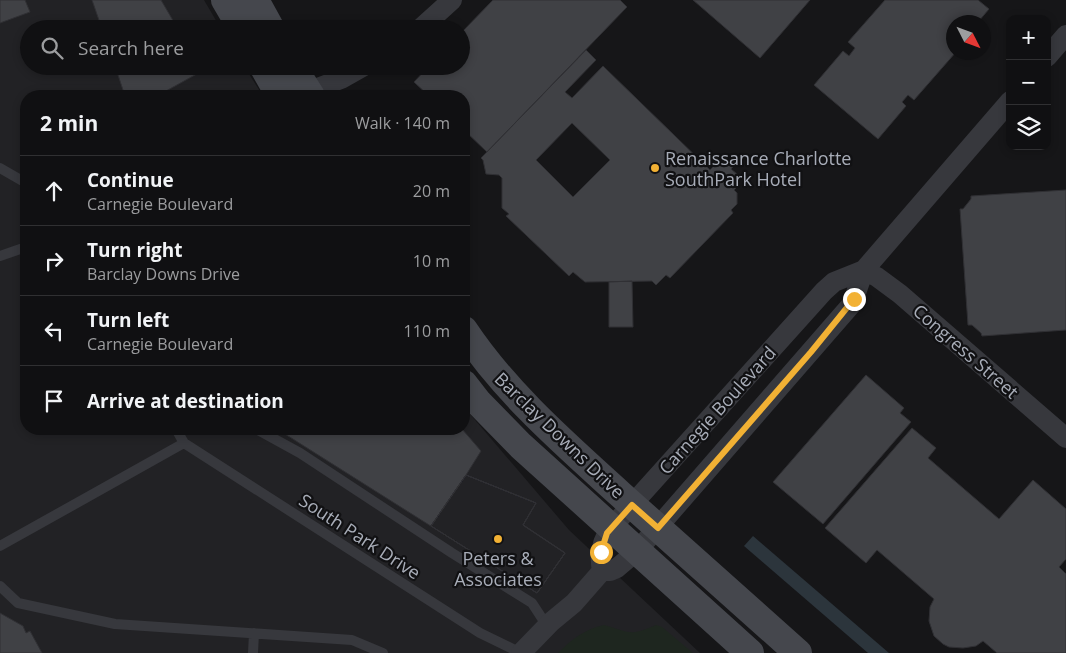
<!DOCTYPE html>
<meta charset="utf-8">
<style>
body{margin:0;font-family:"Open Sans",sans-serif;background:#1e1e20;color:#f1f3f6}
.controls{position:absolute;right:15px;top:15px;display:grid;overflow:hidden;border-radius:10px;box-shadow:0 2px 8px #0003}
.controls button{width:45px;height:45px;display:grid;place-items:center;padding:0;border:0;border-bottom:1px solid #303032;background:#101012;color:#f1f3f6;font:25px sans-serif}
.compass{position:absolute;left:946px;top:15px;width:45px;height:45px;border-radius:50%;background:#101012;box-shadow:0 2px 8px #0003;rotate:132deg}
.stop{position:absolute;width:15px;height:15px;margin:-11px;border:4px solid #f2b134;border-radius:50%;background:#fff}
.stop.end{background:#f2b134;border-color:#fff;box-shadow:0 1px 5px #0008}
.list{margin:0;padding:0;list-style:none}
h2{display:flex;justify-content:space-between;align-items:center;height:65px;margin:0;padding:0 20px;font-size:21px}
h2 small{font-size:16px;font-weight:400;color:#9c9d9f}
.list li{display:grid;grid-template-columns:32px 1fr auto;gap:15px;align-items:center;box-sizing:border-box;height:70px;padding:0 20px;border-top:1px solid #303032}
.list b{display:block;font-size:19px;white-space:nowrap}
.list p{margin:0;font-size:16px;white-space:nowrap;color:#9c9d9f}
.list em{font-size:16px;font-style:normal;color:#9c9d9f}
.icon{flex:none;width:28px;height:28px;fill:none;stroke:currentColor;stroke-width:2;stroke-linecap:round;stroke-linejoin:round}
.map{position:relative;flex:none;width:1066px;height:653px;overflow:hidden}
.search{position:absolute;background:#101012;box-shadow:0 2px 8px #0003;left:20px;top:20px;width:450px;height:55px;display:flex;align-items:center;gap:12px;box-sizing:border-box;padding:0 18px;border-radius:28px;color:#9c9d9f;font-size:19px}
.panel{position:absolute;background:#101012;box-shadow:0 2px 8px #0003;left:20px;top:90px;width:450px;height:345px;border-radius:20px}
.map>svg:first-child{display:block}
</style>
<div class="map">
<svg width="1066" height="653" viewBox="0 0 1066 653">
<rect width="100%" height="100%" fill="#161618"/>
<!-- built -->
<path fill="#222225" d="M0,0H204L221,29H29V66H244L263,96H26V429H464V407L569,530L700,653H0Z"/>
<!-- green -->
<path fill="#1e261f" d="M604,625C629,632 630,637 656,625L662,627L693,653H558C572,639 585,629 604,625Z"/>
<!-- water -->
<path fill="#2c353c" d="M753,536L889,653H868L744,546Z"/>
<!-- building -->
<path fill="#404145" stroke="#303034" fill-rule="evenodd" d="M0,0H25L30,12L0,23Z
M92,0H161L178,29H102Z
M493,0H620L627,7L487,152L464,130V96H429L414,82L429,66H461V33Z
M693,0H810L760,58Z
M885,0H978L989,9L978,22H954V41L950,46L954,49V52H956L914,100L908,95L902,102L906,106L878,139L814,85L843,51L849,56L855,48L848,42Z
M586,50L596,60L565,92L572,98L603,66L710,170L723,157L733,167L731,169L738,175L737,187L734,190L737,193V204L731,210L733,213L670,278L666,275L656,285L652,281L585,282L573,272L569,276L506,216L509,214L502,208V178L499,175L486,174L483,160L481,158ZM572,123L610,160L573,197L536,160Z
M115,66H201L204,70L157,96H125Z
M1066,190V330L982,336L981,333L972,325H968L960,209H963L971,199V196Z
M632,281L633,327H609V282Z
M866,375L904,408L900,413L911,422L823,524L773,482Z
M912,428L936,448L928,458L999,519L1033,480L1066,509V559L1059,567L1066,574V653H997L983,641L976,646L963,648L949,647L943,644L934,636L929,621L930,607L934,599L877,550L866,563L825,528Z
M277,429H462L481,451L466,475L536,503L523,525L565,553L537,593Z
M466,475L536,503L523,525L565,553L537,593L431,526Z
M466,475L536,503L523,525L565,553L537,593L431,526Z
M466,475L536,503L523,525L565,553L537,593L431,526Z
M466,475L536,503L523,525L565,553L537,593L431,526Z
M466,475L536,503L523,525L565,553L537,593L431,526Z
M0,613L23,626L26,633L30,631L42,653H0Z"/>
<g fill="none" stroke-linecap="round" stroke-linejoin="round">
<!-- lane -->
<path stroke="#37383d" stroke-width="10" d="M0,168L26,183
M0,256L26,247
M176,429L184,443L480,633L521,653
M256,429L300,453L452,553L532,603L547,626
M0,546L184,443
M0,586L18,603L115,624L352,640L383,653
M253,653L254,633"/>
<!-- street -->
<path stroke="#37383d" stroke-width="20" d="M420,29L452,0
M1047,57L1066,35
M307,92L341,79L364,66
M1010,101L864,270L877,277L900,294L1066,438
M521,653L551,622L574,603L602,571H610L617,568L637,551L851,305L856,293L864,270L834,282L824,291L611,528C601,541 599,555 602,571"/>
<!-- secondary -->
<path stroke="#45474d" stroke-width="28" d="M225,0L242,29
M255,0L271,29
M263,66L280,96
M292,66L311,96
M464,330C506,393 565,444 620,494C679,547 739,600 798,653
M464,384L478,402L521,446L750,653"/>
</g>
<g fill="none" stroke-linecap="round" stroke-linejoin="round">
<!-- route -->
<path stroke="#f2b134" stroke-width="6" d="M601,552L607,533L632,505L658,528L811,352L854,299"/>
</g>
<!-- markers -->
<g fill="#f2b134" stroke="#111113" stroke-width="2">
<circle cx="655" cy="168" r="5"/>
<circle cx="498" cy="539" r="5"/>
</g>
<g text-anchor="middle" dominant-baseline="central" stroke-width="4.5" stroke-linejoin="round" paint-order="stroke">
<!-- poi labels -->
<g font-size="18" fill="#a8adb8" stroke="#111113" text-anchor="start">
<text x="665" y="158">Renaissance Charlotte<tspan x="665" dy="21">SouthPark Hotel</tspan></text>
<text x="498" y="558" text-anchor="middle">Peters &amp;<tspan x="498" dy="21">Associates</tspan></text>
</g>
<!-- street labels -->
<g font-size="18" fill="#a8adb8" stroke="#111113">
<text transform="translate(966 351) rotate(41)">Congress Street</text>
<text transform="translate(717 410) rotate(-48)">Carnegie Boulevard</text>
<text transform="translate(560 435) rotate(44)">Barclay Downs Drive</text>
<text transform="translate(360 536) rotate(33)">South Park Drive</text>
</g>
</g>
</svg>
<div class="controls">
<button>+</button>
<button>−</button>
<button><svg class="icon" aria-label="layers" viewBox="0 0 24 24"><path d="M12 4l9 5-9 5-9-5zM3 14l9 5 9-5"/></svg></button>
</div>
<svg class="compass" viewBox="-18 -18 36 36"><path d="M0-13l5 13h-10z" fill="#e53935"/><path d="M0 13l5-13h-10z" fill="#9c9d9f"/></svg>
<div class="stop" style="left:601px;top:552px"></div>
<div class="stop end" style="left:854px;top:299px"></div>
<div class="search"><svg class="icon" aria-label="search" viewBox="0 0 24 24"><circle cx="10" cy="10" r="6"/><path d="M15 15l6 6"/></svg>Search here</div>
<section class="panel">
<h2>2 min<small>Walk · 140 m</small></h2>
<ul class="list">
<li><svg class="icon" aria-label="ahead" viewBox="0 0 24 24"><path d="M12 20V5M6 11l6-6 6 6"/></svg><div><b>Continue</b><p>Carnegie Boulevard</p></div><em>20 m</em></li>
<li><svg class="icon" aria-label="right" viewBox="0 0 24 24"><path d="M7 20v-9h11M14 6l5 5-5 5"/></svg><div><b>Turn right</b><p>Barclay Downs Drive</p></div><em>10 m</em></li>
<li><svg class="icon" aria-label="left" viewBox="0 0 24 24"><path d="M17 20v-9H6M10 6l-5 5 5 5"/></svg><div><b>Turn left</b><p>Carnegie Boulevard</p></div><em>110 m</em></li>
<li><svg class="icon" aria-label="arrive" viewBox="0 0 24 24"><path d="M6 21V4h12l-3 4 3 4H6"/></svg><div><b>Arrive at destination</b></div></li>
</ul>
</section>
</div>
